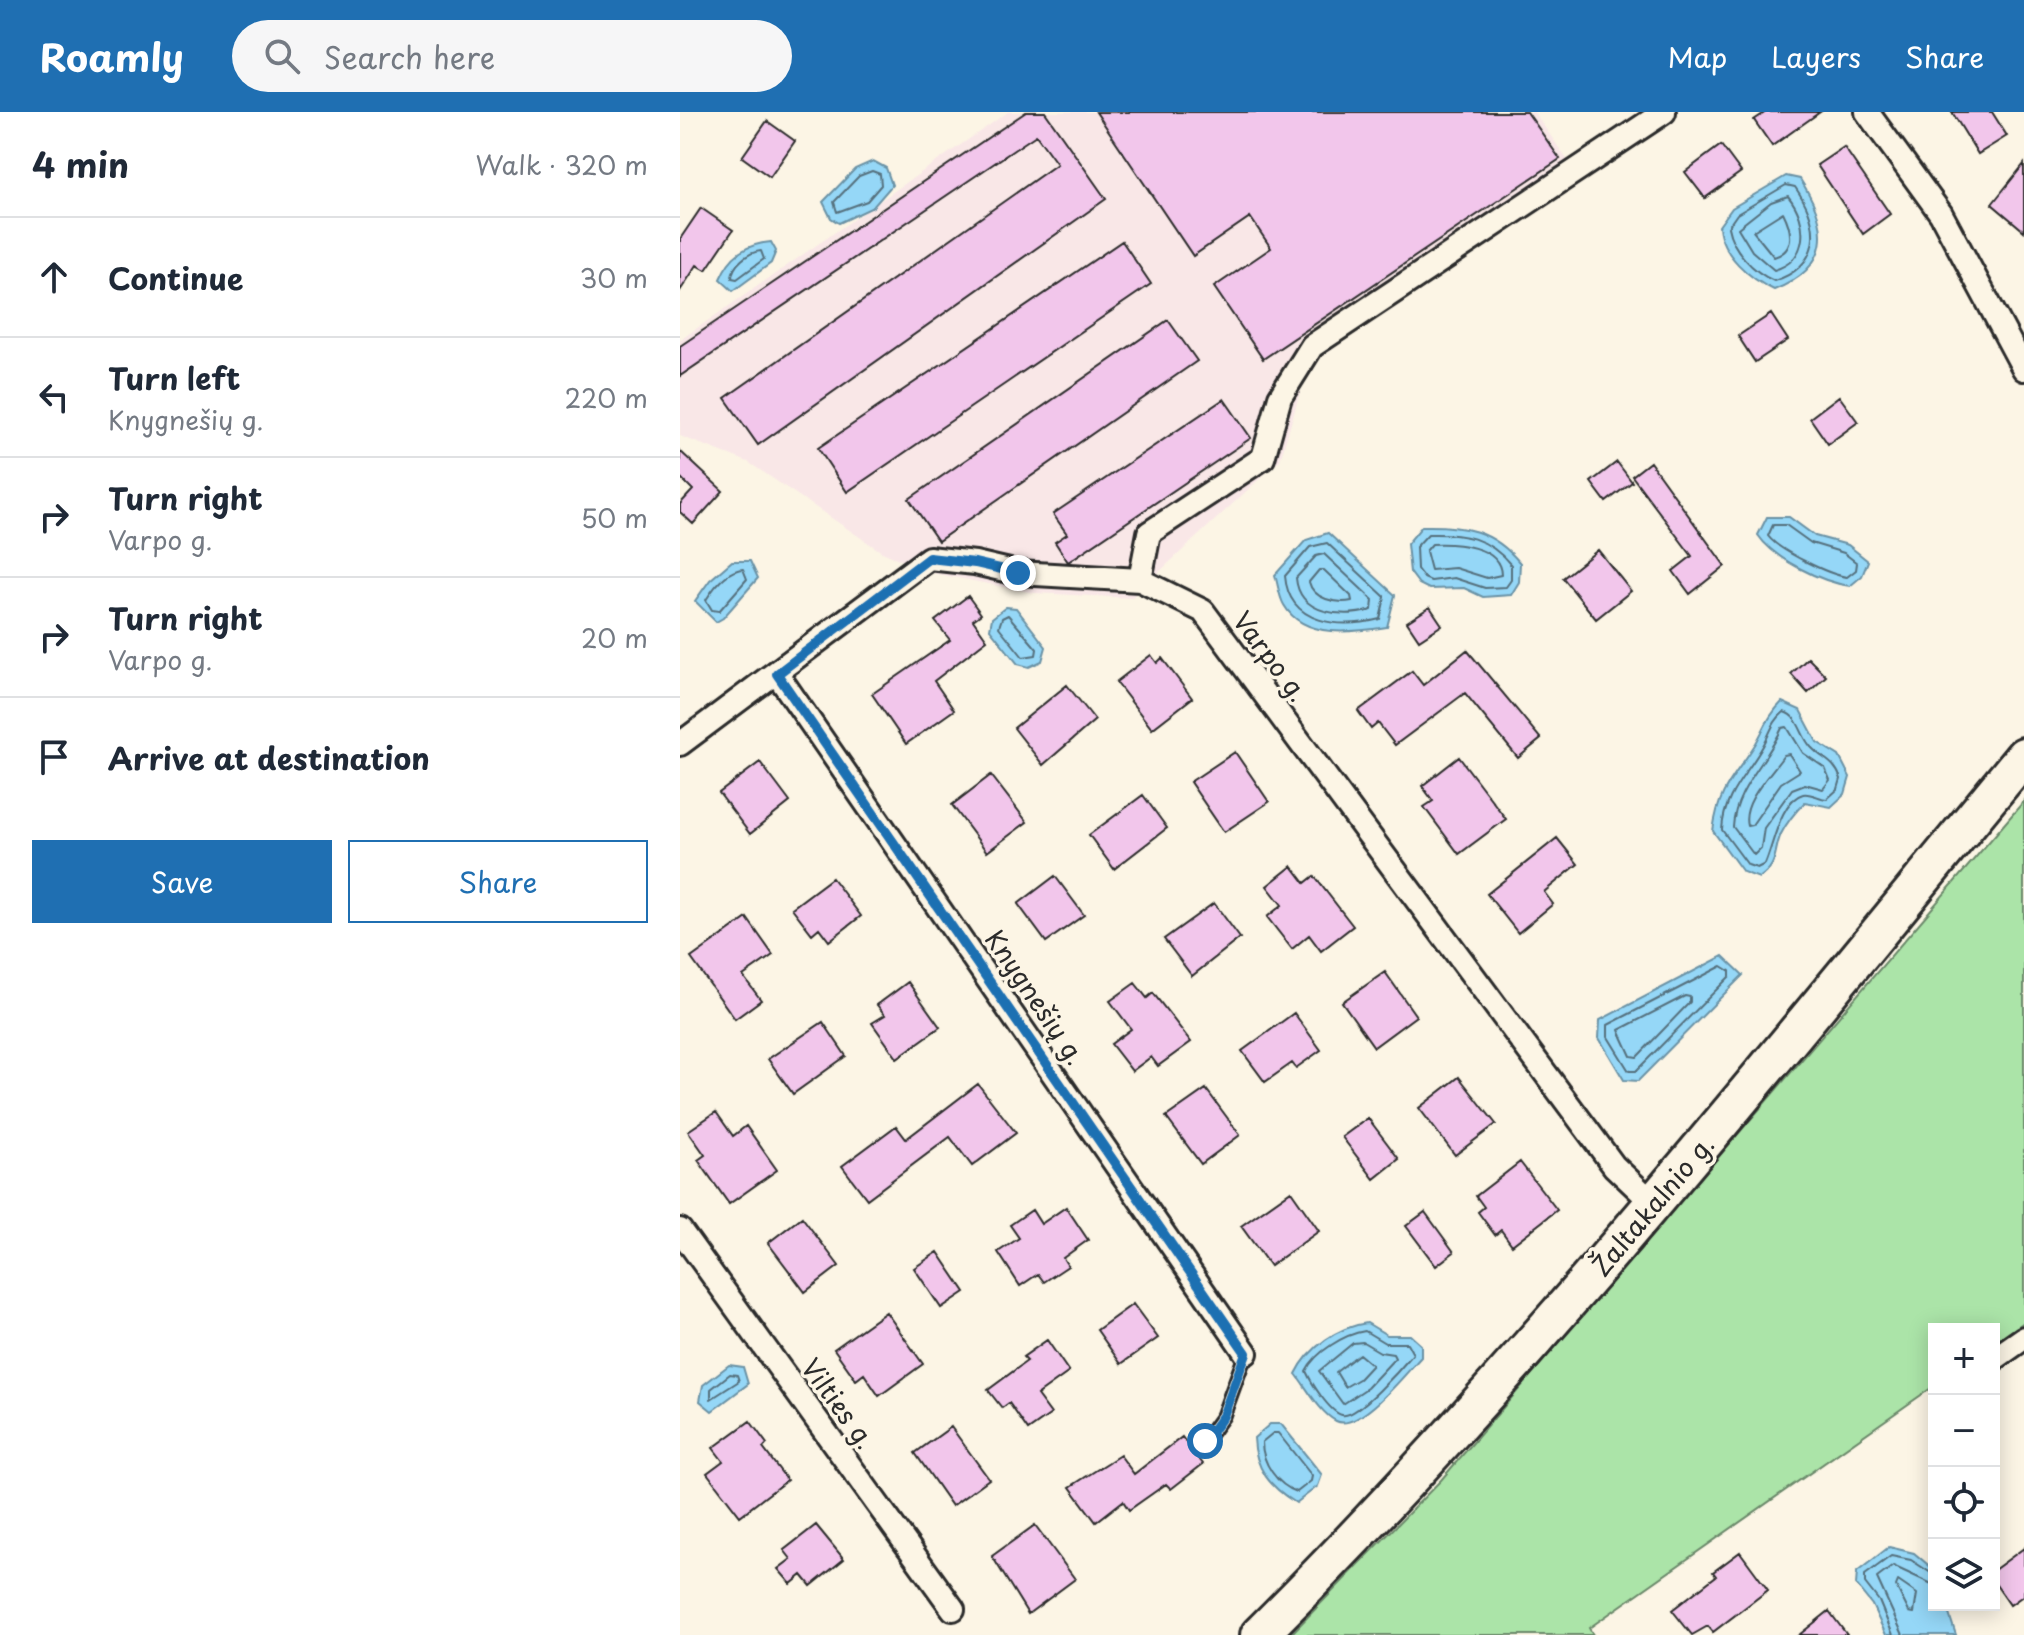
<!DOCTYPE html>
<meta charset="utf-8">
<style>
body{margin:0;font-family:"Playpen Sans",sans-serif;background:#f6f6f7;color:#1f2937}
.controls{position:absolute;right:24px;bottom:24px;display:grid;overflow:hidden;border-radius:0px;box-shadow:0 4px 20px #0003}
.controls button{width:72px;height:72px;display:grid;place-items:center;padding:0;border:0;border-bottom:2px solid #e0e1e3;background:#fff;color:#1f2937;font:40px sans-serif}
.stop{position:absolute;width:24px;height:24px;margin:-18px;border:6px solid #1f6fb2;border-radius:50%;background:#fff}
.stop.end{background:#1f6fb2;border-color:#fff;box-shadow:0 2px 8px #0008}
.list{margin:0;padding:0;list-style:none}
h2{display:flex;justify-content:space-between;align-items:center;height:104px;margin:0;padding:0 32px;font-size:34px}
h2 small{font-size:26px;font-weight:400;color:#747a83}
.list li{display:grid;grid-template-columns:52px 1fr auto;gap:24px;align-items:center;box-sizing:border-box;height:120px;padding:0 32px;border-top:2px solid #e0e1e3}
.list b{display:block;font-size:30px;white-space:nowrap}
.list p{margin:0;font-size:26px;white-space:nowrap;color:#747a83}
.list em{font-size:26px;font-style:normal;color:#747a83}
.actions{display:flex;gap:16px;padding:24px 32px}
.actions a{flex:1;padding:18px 0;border:2px solid #1f6fb2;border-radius:0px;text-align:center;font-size:28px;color:#1f6fb2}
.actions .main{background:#1f6fb2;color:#fff}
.icon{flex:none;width:44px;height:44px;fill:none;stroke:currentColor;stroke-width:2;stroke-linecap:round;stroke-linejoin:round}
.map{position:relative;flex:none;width:1344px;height:1523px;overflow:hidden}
header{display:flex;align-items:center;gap:48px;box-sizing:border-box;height:112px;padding:0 40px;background:#1f6fb2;color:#fff}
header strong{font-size:38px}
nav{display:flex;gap:44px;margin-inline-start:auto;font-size:28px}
.search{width:560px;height:72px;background:#f6f6f7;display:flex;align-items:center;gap:20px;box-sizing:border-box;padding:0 28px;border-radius:44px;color:#747a83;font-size:30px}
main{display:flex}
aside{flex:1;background:#fff}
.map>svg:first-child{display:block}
</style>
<header>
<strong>Roamly</strong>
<div class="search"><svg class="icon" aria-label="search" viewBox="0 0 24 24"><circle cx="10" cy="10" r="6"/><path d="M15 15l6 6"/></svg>Search here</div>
<nav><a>Map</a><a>Layers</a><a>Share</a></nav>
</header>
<main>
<aside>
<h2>4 min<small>Walk · 320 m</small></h2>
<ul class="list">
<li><svg class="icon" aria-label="ahead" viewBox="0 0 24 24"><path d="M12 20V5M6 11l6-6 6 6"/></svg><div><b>Continue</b></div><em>30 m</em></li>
<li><svg class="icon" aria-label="left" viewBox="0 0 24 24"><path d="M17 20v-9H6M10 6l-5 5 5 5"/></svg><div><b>Turn left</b><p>Knygnešių g.</p></div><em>220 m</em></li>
<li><svg class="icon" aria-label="right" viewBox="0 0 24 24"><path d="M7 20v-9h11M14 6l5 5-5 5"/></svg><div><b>Turn right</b><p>Varpo g.</p></div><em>50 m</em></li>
<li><svg class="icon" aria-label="right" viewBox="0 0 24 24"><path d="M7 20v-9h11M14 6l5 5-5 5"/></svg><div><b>Turn right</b><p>Varpo g.</p></div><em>20 m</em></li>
<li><svg class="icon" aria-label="arrive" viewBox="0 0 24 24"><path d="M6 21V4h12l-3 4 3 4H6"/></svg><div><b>Arrive at destination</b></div></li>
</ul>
<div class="actions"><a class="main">Save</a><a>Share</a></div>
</aside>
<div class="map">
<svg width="1344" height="1523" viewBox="0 0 1344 1523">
<rect width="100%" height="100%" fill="#fcf5e5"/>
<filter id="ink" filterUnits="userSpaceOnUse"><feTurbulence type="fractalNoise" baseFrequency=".0125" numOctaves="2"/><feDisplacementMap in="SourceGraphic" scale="16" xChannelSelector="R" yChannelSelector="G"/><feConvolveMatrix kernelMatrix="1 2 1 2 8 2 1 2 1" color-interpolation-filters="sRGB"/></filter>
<g filter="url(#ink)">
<!-- built -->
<path fill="#f9e7e7" d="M328,0H854L900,66L628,254L600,348L451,486L355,481L252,461L202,440L68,350L0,324V228Z"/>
<!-- green -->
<path fill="#abe4a8" stroke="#6b886a" stroke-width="2" d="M1344,689V1210L1314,1231V1217H1254V1274L909,1516L913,1523H610L761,1368Z"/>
<!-- water -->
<path fill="#95d7f7" stroke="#6b92a5" stroke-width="2" d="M193,49L206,56L212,73L193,95L159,111L151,106L143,90L175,57Z
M1106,64L1120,67C1151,115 1152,155 1094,178C1070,167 1041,142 1039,114L1052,96Z
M91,130L96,139L91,151L53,179L40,167C50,143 66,132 91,130Z
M1087,405H1109L1135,424L1168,433L1188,449L1182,464L1170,474C1141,470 1094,447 1078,423Z
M742,414C784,413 813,418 840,451L839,470L831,483L803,485L784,476L749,477L739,472L730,460L727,432Z
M648,421L715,483L707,515C675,520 624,528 604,493C599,485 598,472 595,463L626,428Z
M52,449H70L78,466L43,506L36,510L15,489L30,468Z
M326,495L336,496L366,535L362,549L349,555L338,552L310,517L312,506Z
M1102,590L1120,598L1137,630L1159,644L1170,665L1165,682L1151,695L1125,690C1116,699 1107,710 1101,722C1093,740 1099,753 1079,766L1063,760L1033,719C1039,675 1054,666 1076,631C1085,615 1089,603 1102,590Z
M1043,844L1063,863L958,969L944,968L919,926L920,908Z
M687,1211L707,1223H730L741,1233V1245C726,1261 679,1321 656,1309C640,1301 627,1276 616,1262C629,1235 658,1215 687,1211Z
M49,1253L63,1255L68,1272L32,1299L20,1289L23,1273Z
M590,1312H601L642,1363L638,1374L616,1391C590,1375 575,1357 574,1326Z
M1209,1435L1234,1441L1253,1457L1254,1493H1266L1276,1523H1206L1192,1493L1176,1473L1177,1460Z"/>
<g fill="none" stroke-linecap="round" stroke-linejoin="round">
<!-- shore -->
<path stroke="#55707d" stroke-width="2" d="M192,59L200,62L201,73L187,89L157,100L154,90L179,64Z
M1106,73L1115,75C1141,112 1143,153 1094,169C1073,160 1052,137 1048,115L1057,102Z
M1108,84C1129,110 1129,148 1094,158L1072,139L1058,116L1091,90Z
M1103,100C1111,116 1117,138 1094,145L1073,119Z
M81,139L84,147L57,167L52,166C52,153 68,140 81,139Z
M1093,413H1106L1131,431L1164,441L1177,451L1176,458L1167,465C1149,463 1098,438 1088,424Z
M748,422C783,421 808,425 831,453V468L826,475L805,476L774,466L751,469L744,466L737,457L736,435Z
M647,431L705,485L700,507C661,517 609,513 605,464L630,435Z
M752,432C773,431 821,433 821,463L807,466L775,456L751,458L746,439Z
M644,442L693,488L692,498C663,506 619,503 616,466L636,444Z
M63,457L67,467L39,499L32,498L26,488C34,475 47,458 63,457Z
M639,458H644L671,484L672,489C656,492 633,487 629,470Z
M328,503L357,537L356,543L343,545L319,515L322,506Z
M1104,600C1120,605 1120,623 1131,635C1143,648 1154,648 1161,667L1158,677L1147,687C1140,687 1130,680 1123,682C1100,688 1093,735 1085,752L1077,756L1068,753L1042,718C1044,681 1068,662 1084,632C1091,619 1093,609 1104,600Z
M1107,615L1123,641L1145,656L1150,668L1143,677L1125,672L1112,677L1084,716L1081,736L1074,743L1053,715C1055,677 1087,650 1102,616Z
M1109,642L1120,659L1101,671L1072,713L1067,714C1061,690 1091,662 1104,643Z
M1042,854L1050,859V864L956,959H949L928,925V913Z
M1005,884L1010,885V890L957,945L951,944L939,918Z
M685,1219L705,1231H727L733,1242C723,1254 677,1307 662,1303C649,1300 631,1270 626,1259C635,1240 665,1222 685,1219Z
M683,1230L700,1240L713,1242L715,1246L687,1276L663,1292L639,1259L673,1231Z
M679,1242L692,1253L679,1267L665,1275L656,1260Z
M50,1262L57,1263L59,1269L31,1287V1277Z
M593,1321H598L632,1364L631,1369L617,1380C597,1373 582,1351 582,1330Z
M1218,1469L1237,1482L1234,1501L1229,1500L1216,1474Z
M1213,1523L1199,1489L1185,1471V1463L1211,1444L1231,1448L1254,1463
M1223,1523L1197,1466L1213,1454L1254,1473"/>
</g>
<!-- building -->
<path fill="#f2c6eb" stroke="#2b2b2b" stroke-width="2" d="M346,0H365L426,87L78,333L45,286L377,52L356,23L0,264V234Z
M416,0H847L880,47L583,247L534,175L591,136L570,105L513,144Z
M1086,0H1140L1092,34L1074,8Z
M1272,0H1312L1327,24L1298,42Z
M87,9L115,29L90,65L62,45Z
M1041,33L1061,60L1025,86L1005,60Z
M1164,35L1210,102L1183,122L1137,53Z
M1344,52V119L1312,92Z
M21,96L53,118L26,158L17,153L0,179V127Z
M442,129L471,172L167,380L138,336Z
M1091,202L1108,228L1075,250L1058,224Z
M488,208L517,249L258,429L229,387Z
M1159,284L1178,310L1148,332L1130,306Z
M544,287L571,326L388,450L375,430L387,422L373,402Z
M0,339L43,379L13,412L0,400V392L13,378L0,365Z
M937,350L952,370L926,390L911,370Z
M970,350L1045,454L1010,482L993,459L1012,444L952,364Z
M918,438L951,479L916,507L883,466Z
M288,484L301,502L293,508L307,528L254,569L274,598L226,632L192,582L270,528L255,509Z
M750,495L762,513L739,528L727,510Z
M787,538L861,627L838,646L785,581L715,633L698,611L691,617L678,599L732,559L743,573Z
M471,543L477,551L482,546L512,586L472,617L436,570Z
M1128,546L1146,564L1128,581L1111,562Z
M387,573L415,608L363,653L334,616Z
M555,640L589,690L544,720L510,670Z
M779,645L826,707L779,742L744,695L753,689L742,674Z
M80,650L110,690L70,722L39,681Z
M311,663L347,710L307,740L272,693Z
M463,683L487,716L434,757L409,723Z
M877,726L898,752L864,780L873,792L838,821L807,782Z
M612,754L625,771L634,764L673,814L641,839L629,823L612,837L587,805L602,793L587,774Z
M375,764L404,803L366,830L338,792Z
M152,766L181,804L149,829L139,816L132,822L112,796Z
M534,791L560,826L512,864L484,827Z
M67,806L93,843L63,864L81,888L55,907L11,846Z
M705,860L736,904L694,935L662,890Z
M228,870L260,915L217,946L192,911L205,903L197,893Z
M455,871L467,886L473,881L511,930L478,954L471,945L452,959L431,932L451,917L430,889Z
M614,901L641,938L616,956L612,951L585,970L562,939Z
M143,910L166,944L113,982L88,947Z
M779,965L816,1012L775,1043L739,996Z
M298,972L336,1021L292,1054L270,1025L187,1087L162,1054L216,1014L226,1027Z
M526,977L560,1023L521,1052L486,1005Z
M36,1000L53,1024L66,1014L97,1058L49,1092L18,1048L25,1043L8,1019Z
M688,1006L719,1047L694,1067L662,1025Z
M840,1050L877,1098L832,1133L821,1118L815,1123L798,1100L804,1095L796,1084Z
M611,1079L639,1119L590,1154L561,1114Z
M386,1095L408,1128L383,1146L388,1154L364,1170L358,1162L340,1174L318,1140L339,1126L330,1113L352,1098L361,1112Z
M745,1100L774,1140L756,1154L726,1114Z
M122,1105L159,1154L125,1180L88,1131Z
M258,1140L285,1180L261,1196L234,1156Z
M453,1192L478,1226L441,1252L417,1218Z
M206,1200L243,1252L199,1284L184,1262L176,1268L154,1237Z
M367,1228L389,1260L357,1283L371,1302L348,1318L329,1291L322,1296L308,1278L347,1249L343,1245Z
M70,1309L87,1332L83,1336L107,1368L60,1404L27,1361L43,1349L33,1336Z
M271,1315L309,1367L272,1394L235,1341Z
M502,1325L523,1352L491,1377L486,1372L449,1398L443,1389L416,1410L390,1375L440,1343L454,1362Z
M136,1413L164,1447L131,1474L122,1463L111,1472L98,1457L111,1447L104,1438Z
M355,1413L395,1467L348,1502L312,1444Z
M1344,1436V1483L1330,1493L1314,1470V1458Z
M1060,1440L1088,1478L1033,1520L1028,1514L1012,1523L992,1498L1036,1464L1033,1460Z
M1149,1499L1167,1523H1119Z"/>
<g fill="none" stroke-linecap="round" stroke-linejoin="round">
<defs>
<path id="lane" d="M525,1329L543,1304L566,1241"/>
<path id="street" d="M1187,0L1261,102L1344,257
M460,468L469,421L583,346L600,285L632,234L984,0
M97,562L566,1241
M0,632L249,446L295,451L338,461L460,468L523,499L934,1054L974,1092
M0,1118L273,1497
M1314,1247L1344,1226"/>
<path id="primary" d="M579,1523C855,1248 1096,944 1344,644"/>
</defs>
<!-- lane casing -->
<use href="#lane" stroke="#2b2b2b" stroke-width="17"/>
<!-- street casing -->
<use href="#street" stroke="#2b2b2b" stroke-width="28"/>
<!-- primary casing -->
<use href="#primary" stroke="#2b2b2b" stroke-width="42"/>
<!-- lane -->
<use href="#lane" stroke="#fcf5e5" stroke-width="11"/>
<!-- street -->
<use href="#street" stroke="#fcf5e5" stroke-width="22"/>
<!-- primary -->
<use href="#primary" stroke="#fcf5e5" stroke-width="36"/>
</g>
</g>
<g fill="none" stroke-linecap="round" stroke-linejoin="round" filter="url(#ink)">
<!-- route -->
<path stroke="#1f6fb2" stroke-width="10" d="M338,461L295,451L249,446L97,562L566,1241L543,1304L525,1329"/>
</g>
<g text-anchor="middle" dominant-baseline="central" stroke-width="7" stroke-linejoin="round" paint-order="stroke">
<!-- street labels -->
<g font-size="26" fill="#2b2b2b" stroke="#fcf5e5">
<text transform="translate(591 544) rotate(53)">Varpo g.</text>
<text transform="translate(356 885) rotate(56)">Knygnešių g.</text>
<text transform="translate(972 1093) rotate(-50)">Žaltakalnio g.</text>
<text transform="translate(159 1291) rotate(54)">Vilties g.</text>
</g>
</g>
</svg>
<div class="controls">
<button>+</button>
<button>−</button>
<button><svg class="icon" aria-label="locate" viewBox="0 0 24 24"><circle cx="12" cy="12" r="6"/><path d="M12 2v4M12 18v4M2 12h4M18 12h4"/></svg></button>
<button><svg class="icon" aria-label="layers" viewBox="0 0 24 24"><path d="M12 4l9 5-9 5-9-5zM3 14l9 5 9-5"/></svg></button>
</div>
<div class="stop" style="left:525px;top:1329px"></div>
<div class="stop end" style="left:338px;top:461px"></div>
</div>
</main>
